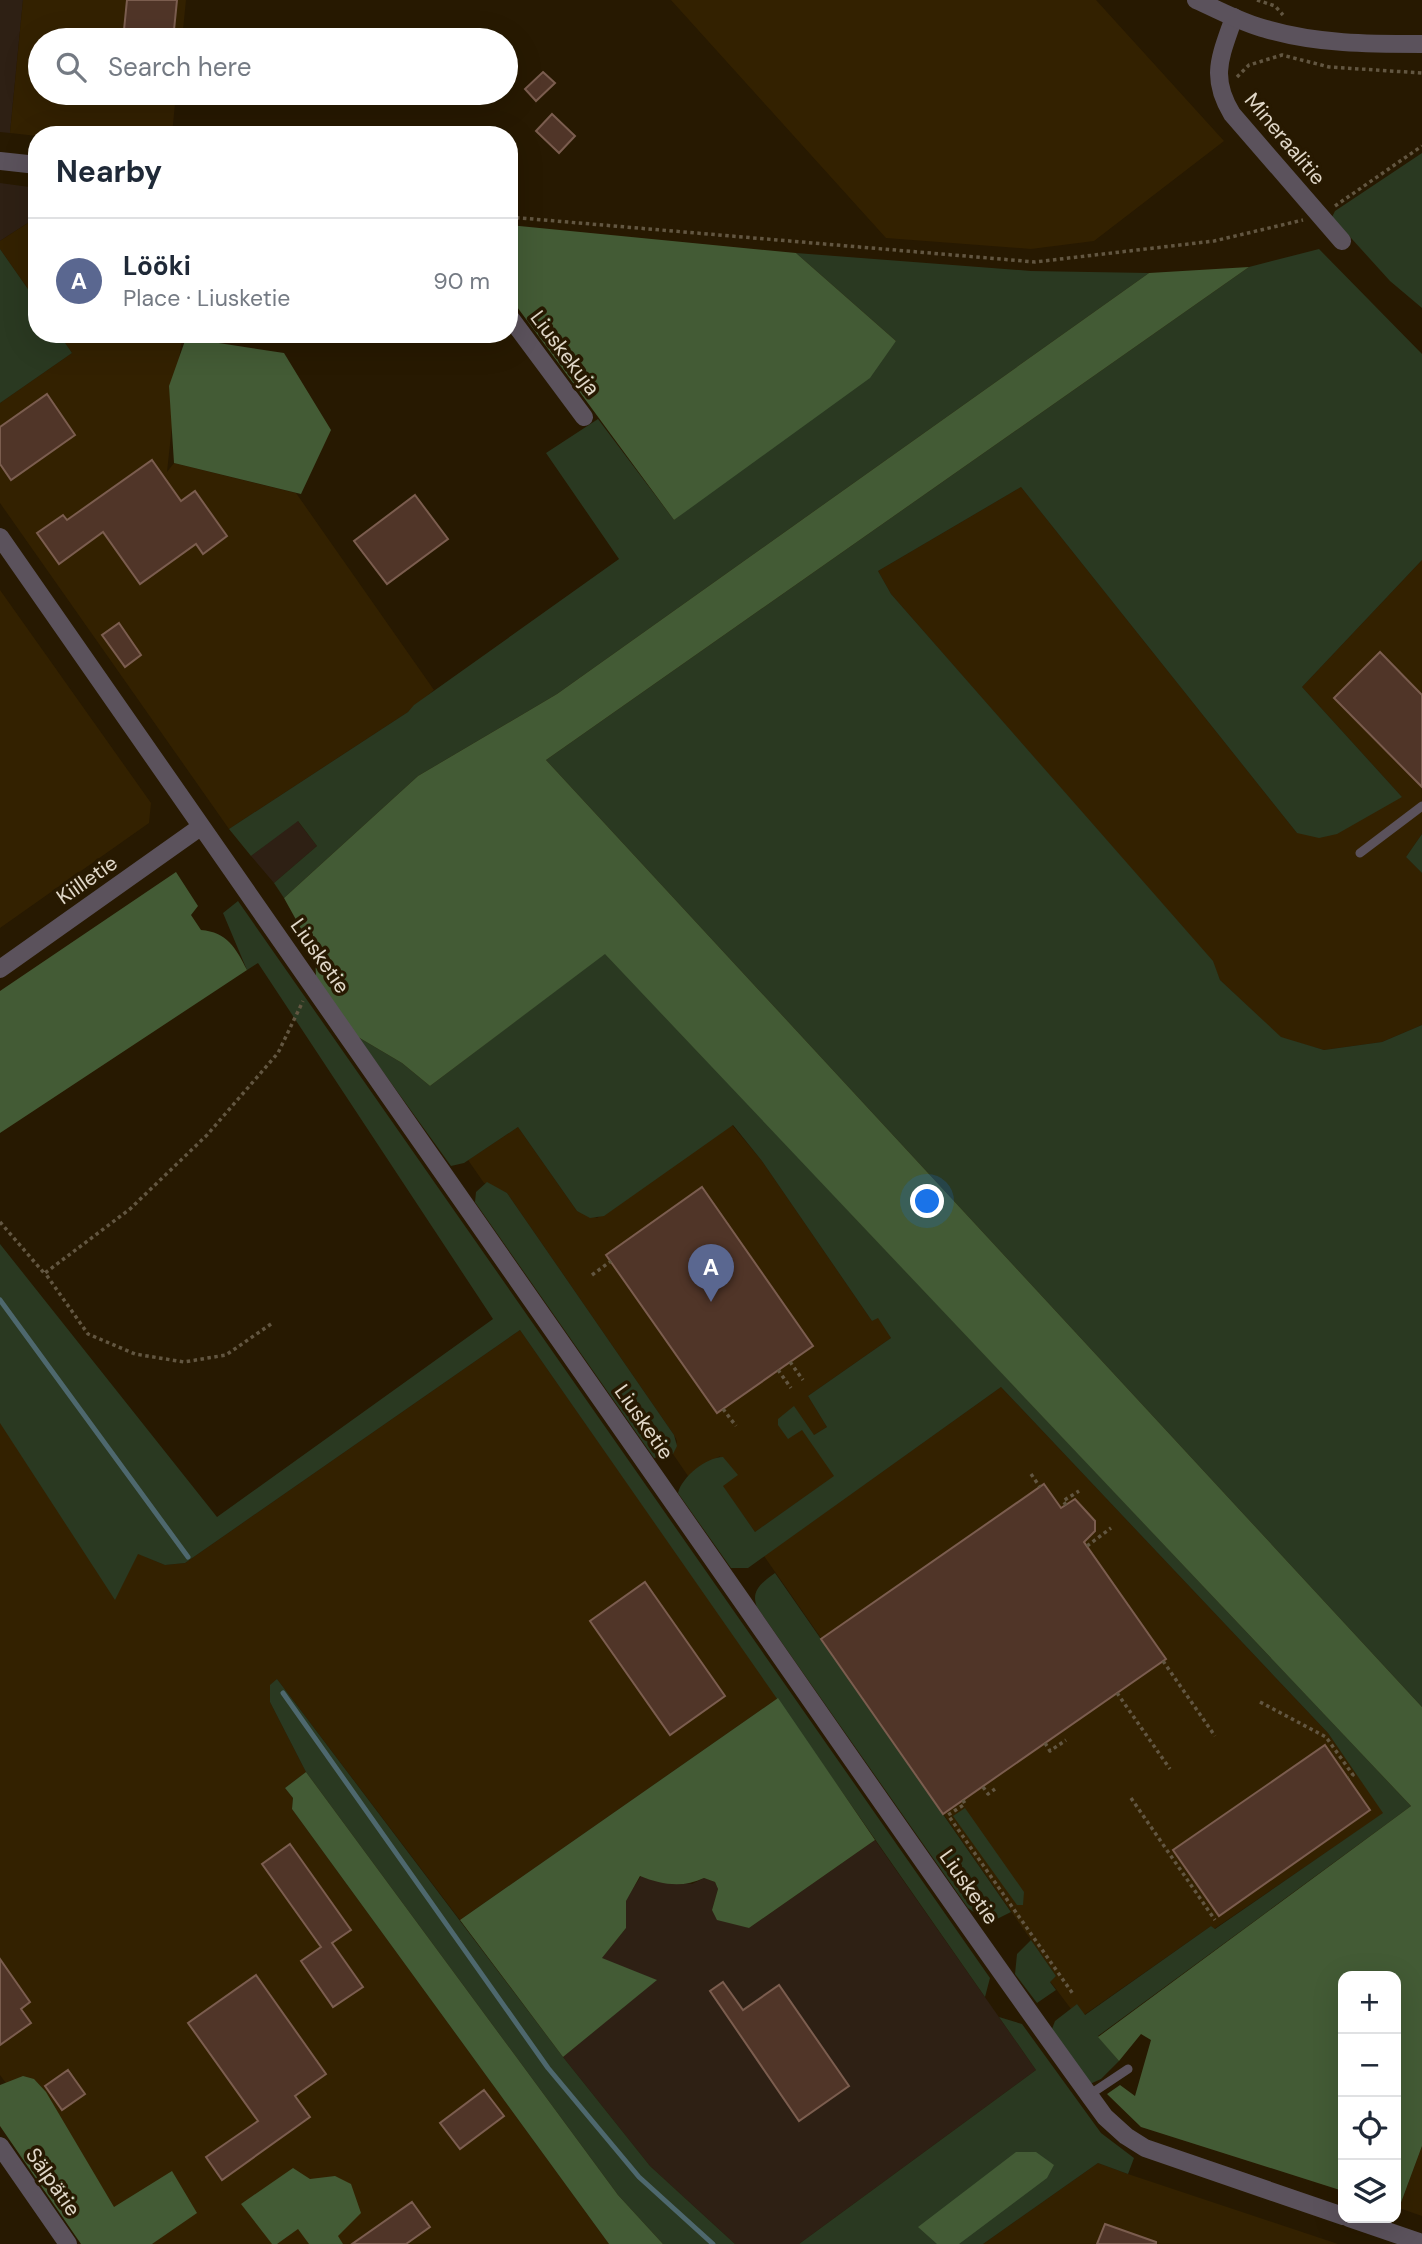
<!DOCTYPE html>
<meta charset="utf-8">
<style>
body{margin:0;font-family:"DM Sans",sans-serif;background:#f2f2f3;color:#1f2937}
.controls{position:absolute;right:21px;bottom:21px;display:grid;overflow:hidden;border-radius:14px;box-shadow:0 7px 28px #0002}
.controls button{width:63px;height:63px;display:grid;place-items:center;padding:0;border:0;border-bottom:2px solid #e0e1e3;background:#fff;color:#1f2937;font:35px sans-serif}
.you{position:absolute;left:928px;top:1202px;width:24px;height:24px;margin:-18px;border:5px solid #fff;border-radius:50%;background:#1a73e8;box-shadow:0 0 0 10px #1a73e833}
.badge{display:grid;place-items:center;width:46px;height:46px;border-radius:50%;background:#5a6790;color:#fff;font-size:23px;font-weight:700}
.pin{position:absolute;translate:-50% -58px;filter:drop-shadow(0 2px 4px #0008)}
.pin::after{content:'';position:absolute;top:37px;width:24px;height:21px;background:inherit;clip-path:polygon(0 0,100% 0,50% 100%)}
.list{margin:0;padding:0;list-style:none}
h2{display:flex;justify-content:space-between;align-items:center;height:91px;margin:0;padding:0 28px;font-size:30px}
h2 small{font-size:23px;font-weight:400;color:#747a83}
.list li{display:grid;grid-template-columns:46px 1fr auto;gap:21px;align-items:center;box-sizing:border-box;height:126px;padding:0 28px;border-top:2px solid #e0e1e3}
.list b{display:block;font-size:26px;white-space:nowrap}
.list p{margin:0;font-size:23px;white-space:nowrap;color:#747a83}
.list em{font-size:23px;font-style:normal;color:#747a83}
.icon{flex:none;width:38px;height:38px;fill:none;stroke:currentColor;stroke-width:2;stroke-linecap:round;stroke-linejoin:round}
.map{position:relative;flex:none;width:1422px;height:2244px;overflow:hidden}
.search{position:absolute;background:#fff;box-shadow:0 7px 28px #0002;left:28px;top:28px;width:490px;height:77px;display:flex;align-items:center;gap:18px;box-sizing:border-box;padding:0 24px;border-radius:38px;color:#747a83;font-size:26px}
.panel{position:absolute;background:#fff;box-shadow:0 7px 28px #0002;left:28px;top:126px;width:490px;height:217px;border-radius:28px}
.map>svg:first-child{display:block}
</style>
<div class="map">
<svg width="1422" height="2244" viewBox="0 0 1422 2244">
<rect width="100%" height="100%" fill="#271901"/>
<!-- commercial -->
<path fill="#2e2014" d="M0,0H23L10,133L0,132Z
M0,183L37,188V217L0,241Z
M297,820L317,846L274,883L251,856Z
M875,1840L1036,2070L799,2244H735L650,2166L563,2057L656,1980L601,1959L626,1928L625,1901L641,1876L692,1884L704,1878L715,1882L718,1889L712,1910L749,1928Z"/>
<!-- built -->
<path fill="#332100" d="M23,0H186L182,40H40V93H176L172,135L37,136L10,133Z
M671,0H1096L1224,141L1094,241L1031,249L886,238Z
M37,217V302L0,249V241Z
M59,334H182L167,472L174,463L296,493L434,690L408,712L229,829L0,503V403L72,353Z
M1021,487L1297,833L1402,797L1302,687L1422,560V834L1406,857L1422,873V1025L1382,1042L1324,1050L1281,1038L1220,980L1212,961L891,594L878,571Z
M0,590L151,803L149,823L0,928Z
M732,1125L762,1161L872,1321L878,1317L891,1338L808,1396L827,1427L814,1435L802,1429L835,1476L755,1532L722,1486L720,1456L688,1476L673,1454L677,1441L674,1435L507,1193L484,1183L468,1160L518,1127L577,1211L597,1218Z
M520,1330L778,1698L460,1920L277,1679L270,1702L306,1772L285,1788L293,1798L292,1809L609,2244H124L0,2075V1390L139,1554L165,1565L185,1563Z
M1001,1387L1328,1733L1384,1813L1214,1929L1211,1926L1084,2015L1077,2004L1071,2009L1050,1981L1056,1976L764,1556Z
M1422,2146V2216L1399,2208Z
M1098,2163L1128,2174L1338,2244H983Z"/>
<!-- green -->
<path fill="#2a3921" d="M1422,153V308L1390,281L1332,217L1335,211Z
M0,249L37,302V334H59L72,353L0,403Z
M1319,249L1422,354V560L1302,687L1402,797L1337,834L1319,838L1297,833L1021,487L878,571L891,594L1213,961L1220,980L1281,1037L1324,1050L1382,1042L1422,1025V1707L546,760L1249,267Z
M796,253L1031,271L1149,273L557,694L418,776L284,898L274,883L317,846L298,821L251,856L229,829L408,712L414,705L619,559L546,453L598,419L674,520L896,341Z
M1422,834V873L1406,857Z
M238,901L990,1978L985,1997L520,1330L185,1563L165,1565L138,1554L115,1600L0,1423V1244L217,1517L493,1319L258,963L247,970L223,913Z
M605,953L1411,1806L1098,2036L1119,2061L1101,2079L1090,2084L1052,2029L1055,2021L1077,2004L1085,2015L1211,1926L1215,1929L1383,1813L1328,1733L1001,1387L748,1568H731L678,1493C682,1477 706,1457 723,1457L738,1475L723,1486L755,1532L834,1476L802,1430L788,1439L778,1425V1419L794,1406L814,1435L827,1427L808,1396L891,1338L878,1318L872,1321L762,1161L733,1125L604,1216L590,1218L577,1211L518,1127L464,1163L451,1166L358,1037L402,1063L430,1086Z
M487,1182L507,1193L674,1435L677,1446L673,1454L654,1458L475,1202L476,1192Z
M775,1573L1011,1912L995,1920H985L968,1908L757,1607C750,1590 763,1582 775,1573Z
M277,1679L563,2057L650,2166L735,2244H663L618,2195L306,1772L270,1702V1685Z
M965,1808L1024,1892L1023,1905H1017L953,1816Z
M1031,1940L1056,1976L1050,1982L1056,1990L1037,2003L1015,1974L1017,1954Z
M999,2017L1022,2024L1101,2133L1134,2158L1128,2174L1098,2163L983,2244H799L1036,2070Z"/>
<!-- forest -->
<path fill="#435b35" d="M509,225L796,253L896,341L870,378L674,520L509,296Z
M1249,267L546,760L1422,1707V2146L1399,2208L1396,2207V1976H1343V2191L1141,2127L1107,2094L1120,2085L1135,2096L1151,2040L1141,2034L1119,2061L1098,2037L1411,1806L605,954L430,1086L402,1063L358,1037L316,977L315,954L284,898L418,776L557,694L1149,273Z
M186,338L284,353L331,430L301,494L174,463L169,386Z
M176,872L198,906L191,915L201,930C227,932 236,948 247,970L0,1133V991Z
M778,1698L875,1840L749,1928L717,1920L712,1910L718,1889L715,1882L704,1878C683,1888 662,1885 640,1876L626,1901V1928L602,1958L657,1980L563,2057L460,1920Z
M306,1772L618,2195L663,2244H609L292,1809L293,1798L285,1788Z
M23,2076L34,2079L46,2092L114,2207L172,2171L197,2213L152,2244H81L0,2126V2085Z
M1016,2152H1036L1054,2165L1047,2178L959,2244H937L918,2227Z
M293,2168L310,2179L335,2176L351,2184L361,2213L338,2236L343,2244H309L298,2229L277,2244H272L241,2204Z"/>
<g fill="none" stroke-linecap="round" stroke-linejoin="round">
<!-- stream -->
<path stroke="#4e686e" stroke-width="5" d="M0,1300L188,1557
M283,1693L548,2068L639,2177L713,2244"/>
</g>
<!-- building -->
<path fill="#503528" stroke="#7b5d4f" stroke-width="2" d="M127,0H177L173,40H123Z
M543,72L555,83L536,101L525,89Z
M552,114L575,136L559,153L536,131Z
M47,394L75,435L11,480L0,464V427Z
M152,460L181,501L195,491L227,536L203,554L196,544L140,584L103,532L59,564L37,533L63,515L67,520Z
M415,495L448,539L387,584L354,541Z
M119,623L141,655L125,667L102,635Z
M1380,652L1422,695V787L1334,698Z
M702,1187L813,1346L717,1413L606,1255Z
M1044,1484L1061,1508L1075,1499L1095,1521V1531L1084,1542L1166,1659L943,1814L821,1639Z
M645,1582L725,1696L670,1735L590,1621Z
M1325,1745L1370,1810L1219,1916L1173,1850Z
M290,1844L351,1930L332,1943L363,1987L333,2007L301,1961L321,1947L262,1864Z
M0,1959L30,2002L21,2009L31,2023L0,2045Z
M256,1975L326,2074L295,2096L310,2117L222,2180L206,2157L258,2121L188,2023Z
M723,1982L743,2010L779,1985L849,2086L799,2121L710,1991Z
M68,2070L85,2094L62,2110L45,2086Z
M484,2090L504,2116L460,2149L440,2123Z
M412,2202L430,2227L406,2244H352Z
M1105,2224L1156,2242V2244H1097Z"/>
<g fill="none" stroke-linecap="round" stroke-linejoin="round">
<!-- path -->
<path stroke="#625641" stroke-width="3.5" stroke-dasharray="3.5 3.5" stroke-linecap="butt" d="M1257,0L1275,6L1283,15
M1237,77L1249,65L1282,55L1329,67L1422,73
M1335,206L1422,146
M509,217L1035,262L1214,241L1303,220
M0,1222L44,1273
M592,1275L611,1261
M271,1324L226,1355L184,1362L135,1354L88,1334L45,1273L130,1209L207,1135L278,1053L303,1001
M790,1362L803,1380
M778,1370L791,1388
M723,1409L736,1426
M1031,1474L1040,1487
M1066,1505L1063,1501L1079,1491
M1087,1546L1111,1528
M1163,1661L1215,1736
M1117,1693L1170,1769
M1260,1702L1326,1737L1353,1775L1348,1778
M1045,1743L1050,1751L1066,1740
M983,1787L988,1794L995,1789
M1131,1798L1215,1920
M963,1800L965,1804L948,1815L1073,1994"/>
<!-- service -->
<path stroke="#5b525c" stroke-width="9" d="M1360,853L1422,806
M1089,2095L1128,2069"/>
<!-- minor -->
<path stroke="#5b525c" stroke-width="18" d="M1234,17C1221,56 1209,76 1232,114L1342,241
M0,161L37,165
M509,316L584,417
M0,537C246,890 490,1242 737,1594C859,1769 979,1944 1105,2117L1126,2136L1145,2148L1343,2216
M0,969L199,828
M0,2146L68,2244
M1349,2218L1422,2243"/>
<!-- tertiary -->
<path stroke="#5b525c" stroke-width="18" d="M1196,0C1219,10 1242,23 1266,29C1317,44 1369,44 1422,44"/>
</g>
<g text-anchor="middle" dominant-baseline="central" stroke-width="7" stroke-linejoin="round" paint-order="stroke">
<!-- street labels -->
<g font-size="21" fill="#e0d7c8" stroke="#271901">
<text transform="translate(1285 139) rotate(50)">Mineraalitie</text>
<text transform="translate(565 353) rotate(53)">Liuskekuja</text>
<text transform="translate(87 880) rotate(-35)">Kiilletie</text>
<text transform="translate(320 956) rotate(55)">Liusketie</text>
<text transform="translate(644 1422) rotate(55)">Liusketie</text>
<text transform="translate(969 1887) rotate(55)">Liusketie</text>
<text transform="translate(53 2182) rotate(55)">Sälpätie</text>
</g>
</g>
</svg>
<div class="controls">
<button>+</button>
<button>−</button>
<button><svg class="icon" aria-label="locate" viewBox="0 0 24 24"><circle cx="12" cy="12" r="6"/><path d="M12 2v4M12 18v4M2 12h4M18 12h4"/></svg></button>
<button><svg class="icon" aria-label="layers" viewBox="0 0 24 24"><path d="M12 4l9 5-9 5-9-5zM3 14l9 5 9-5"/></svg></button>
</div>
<div class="you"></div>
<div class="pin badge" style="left:711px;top:1302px">A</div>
<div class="search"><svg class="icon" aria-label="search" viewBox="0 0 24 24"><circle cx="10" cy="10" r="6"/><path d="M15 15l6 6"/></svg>Search here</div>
<section class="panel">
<h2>Nearby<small></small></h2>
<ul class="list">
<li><span class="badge">A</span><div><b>Lööki</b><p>Place · Liusketie</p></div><em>90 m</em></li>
</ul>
</section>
</div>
